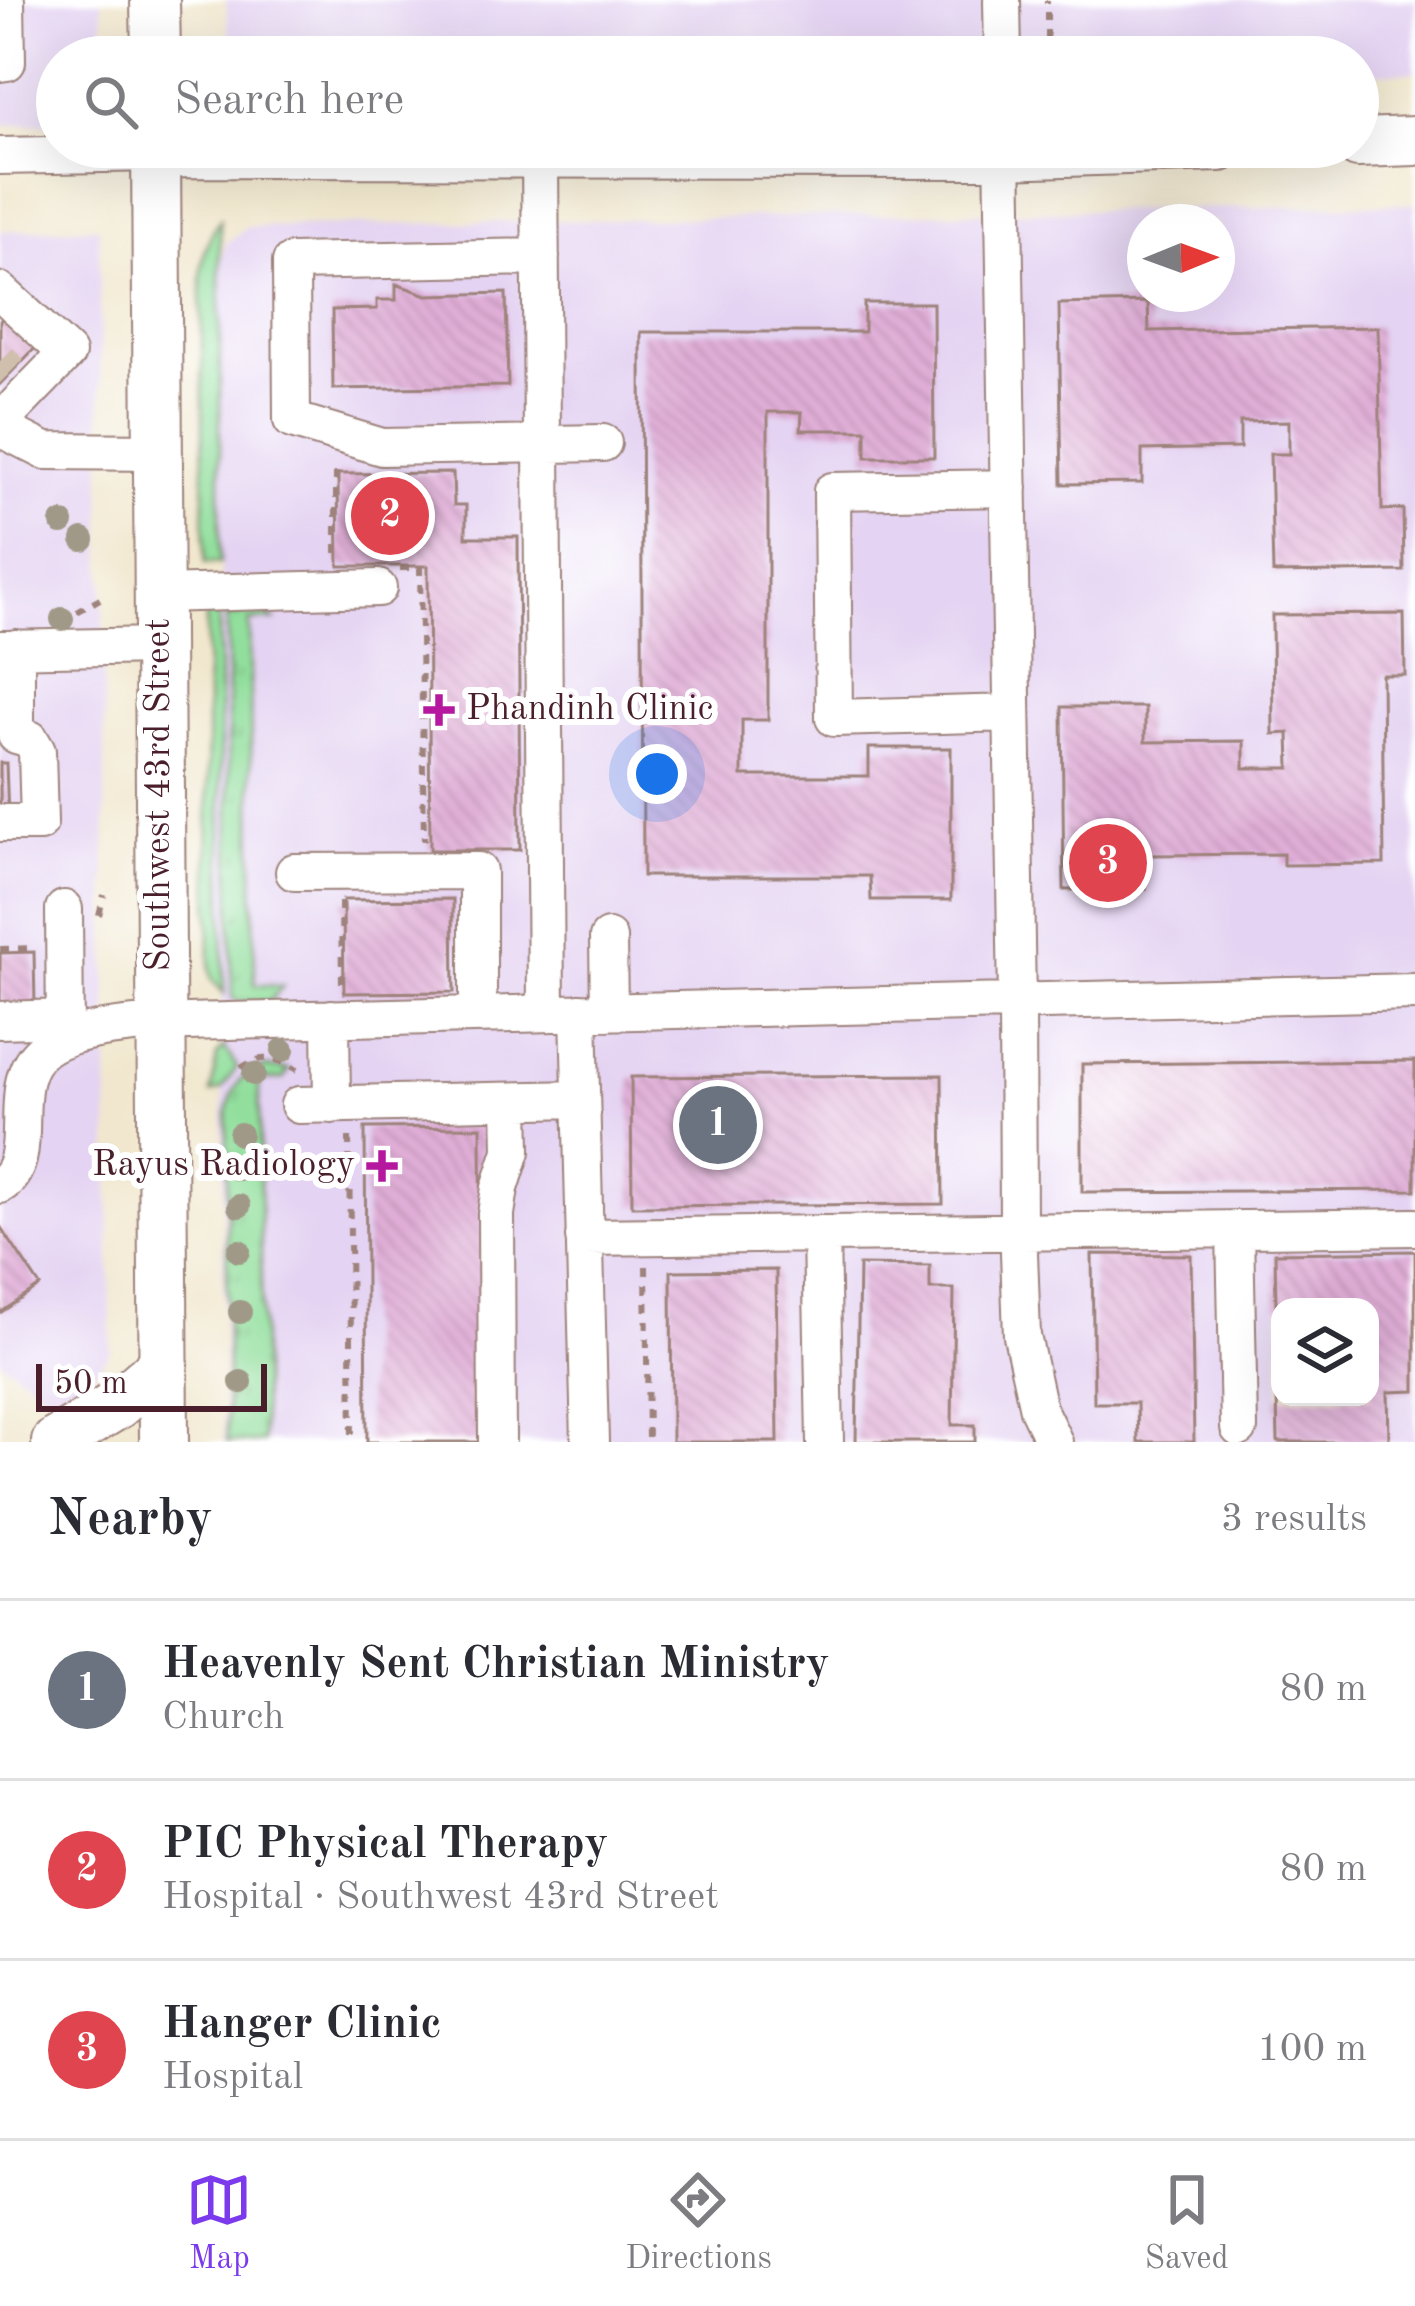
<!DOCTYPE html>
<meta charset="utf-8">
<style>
body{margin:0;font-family:"Old Standard TT",serif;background:#f2f2f3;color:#2b2b33}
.controls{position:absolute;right:36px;bottom:36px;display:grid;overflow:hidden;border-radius:24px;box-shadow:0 12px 48px #0002}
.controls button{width:108px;height:108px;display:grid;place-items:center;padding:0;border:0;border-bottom:3px solid #e1e1e2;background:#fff;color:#2b2b33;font:60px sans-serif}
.compass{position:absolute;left:1127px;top:204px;width:108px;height:108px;border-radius:50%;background:#fff;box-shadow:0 12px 48px #0002;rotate:89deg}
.scale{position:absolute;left:36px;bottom:30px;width:231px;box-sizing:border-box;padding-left:12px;border:6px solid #4a1f2b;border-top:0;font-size:33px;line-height:42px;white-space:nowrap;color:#4a1f2b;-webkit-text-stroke:9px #fff;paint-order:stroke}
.you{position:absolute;left:657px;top:774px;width:42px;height:42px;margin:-30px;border:9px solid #fff;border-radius:50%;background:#1a73e8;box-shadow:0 0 0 18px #1a73e833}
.badge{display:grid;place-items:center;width:78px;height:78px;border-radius:50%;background:#7c3aed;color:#fff;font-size:39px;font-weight:700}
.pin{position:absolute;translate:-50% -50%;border:6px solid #fff;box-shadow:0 3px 12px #0006}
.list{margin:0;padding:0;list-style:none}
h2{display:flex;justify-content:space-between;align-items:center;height:156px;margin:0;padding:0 48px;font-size:51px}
h2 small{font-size:39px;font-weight:400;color:#7c7c81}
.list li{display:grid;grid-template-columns:78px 1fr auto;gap:36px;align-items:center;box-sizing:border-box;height:180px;padding:0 48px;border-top:3px solid #e1e1e2}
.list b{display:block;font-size:45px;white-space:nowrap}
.list p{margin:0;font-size:39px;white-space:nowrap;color:#7c7c81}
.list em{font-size:39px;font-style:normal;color:#7c7c81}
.icon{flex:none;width:66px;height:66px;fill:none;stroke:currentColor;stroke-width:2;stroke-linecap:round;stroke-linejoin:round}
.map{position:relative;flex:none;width:1415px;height:1442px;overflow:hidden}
.search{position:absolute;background:#fff;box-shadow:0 12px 48px #0002;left:36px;right:36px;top:36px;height:132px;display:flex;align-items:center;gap:30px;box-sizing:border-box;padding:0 42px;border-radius:66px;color:#7c7c81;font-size:45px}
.sheet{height:696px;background:#fff}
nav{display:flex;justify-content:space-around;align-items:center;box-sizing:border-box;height:168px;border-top:3px solid #e1e1e2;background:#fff;font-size:33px;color:#7c7c81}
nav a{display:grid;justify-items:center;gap:6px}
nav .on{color:#7c3aed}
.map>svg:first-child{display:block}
</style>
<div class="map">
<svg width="1415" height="1442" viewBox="0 0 1415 1442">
<defs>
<pattern id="grass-tufts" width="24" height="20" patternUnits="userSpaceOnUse" patternTransform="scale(3)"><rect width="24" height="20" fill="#92df9d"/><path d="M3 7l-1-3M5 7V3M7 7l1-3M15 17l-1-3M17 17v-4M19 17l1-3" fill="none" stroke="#7fbf87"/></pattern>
<pattern id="building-back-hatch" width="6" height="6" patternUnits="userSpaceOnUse" patternTransform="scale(3)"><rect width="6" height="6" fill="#e0aed7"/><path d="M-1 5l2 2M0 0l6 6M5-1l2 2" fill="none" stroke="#c295b9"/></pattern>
</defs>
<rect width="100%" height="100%" fill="#fff"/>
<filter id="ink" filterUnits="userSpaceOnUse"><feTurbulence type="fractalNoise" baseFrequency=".00833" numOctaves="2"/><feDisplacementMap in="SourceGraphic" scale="24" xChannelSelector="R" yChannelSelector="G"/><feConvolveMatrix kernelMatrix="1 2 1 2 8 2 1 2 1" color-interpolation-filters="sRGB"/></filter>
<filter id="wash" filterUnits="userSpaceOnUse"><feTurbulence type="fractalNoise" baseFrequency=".004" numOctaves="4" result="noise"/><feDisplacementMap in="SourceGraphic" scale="48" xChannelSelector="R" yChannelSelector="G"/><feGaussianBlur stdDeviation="2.7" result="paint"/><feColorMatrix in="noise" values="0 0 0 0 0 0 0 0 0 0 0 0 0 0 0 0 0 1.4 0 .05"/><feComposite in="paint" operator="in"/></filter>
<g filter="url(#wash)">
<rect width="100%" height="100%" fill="#f1e7ce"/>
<!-- built -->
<path fill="#e4d3f2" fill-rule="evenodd" d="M0,0H102L103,57H57V123L0,125Z
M226,0H1415V72L1358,73V57H231Z
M1415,204V1442H224L220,271L225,244L247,227ZM1145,222H1217V294H1145ZM1280,1307H1370V1397H1280Z
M99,227L111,1352L87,1381L50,1396L0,1360V231Z"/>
<!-- grass -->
<path fill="url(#grass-tufts)" stroke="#6e7f64" stroke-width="3" d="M220,220V563H205L201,281C202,257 206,240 220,220Z
M267,613L275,620L249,621L255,985L283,986L269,1002L239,1001L233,999L232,993L227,614Z
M206,614H219L224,993L212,980L210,968Z
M224,1047L237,1067L221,1090L211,1093L217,1055Z
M268,1067L289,1070L283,1079L259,1080L263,1442H227V1112C233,1088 241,1069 268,1067Z"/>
<g id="blocks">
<!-- building -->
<path fill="url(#building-back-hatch)" d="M396,284L427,295L506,293L508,386L333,389L332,310L377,309V300H396Z
M1148,302L1149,331L1378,327L1382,510L1403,509L1404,571L1273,573L1270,454H1289V421L1240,422V448L1142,450V483L1062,484L1059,304Z
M864,303H933L934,457H866V430H801L802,412H768V720H742V776H869V748H951V900H871L870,876H643L641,332H864Z
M5,315L37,346L0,384V321Z
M453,473L454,505H466V537H518L520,850H430L428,566H339L338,474Z
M1404,614L1405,675H1382L1384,864L1283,865V854L1146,855V889L1064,890L1062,707H1145V742L1244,741V768H1290L1289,733L1273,734L1272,615Z
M0,763H6L8,816H0Z
M453,899L454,992L344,993L343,900Z
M34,952L35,1007L0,1008V953Z
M1415,1061V1190L1082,1192V1064Z
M942,1075L943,1204L632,1206L631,1077Z
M481,1127L483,1442H367L365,1128Z
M0,1226L40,1286L0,1313Z
M1415,1251V1391L1388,1392L1389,1442H1278L1277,1397H1370V1307H1276L1275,1253Z
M1092,1254L1191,1255L1194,1442H1138L1137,1403H1094Z
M859,1265L930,1266V1289H954L952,1425H975V1442H856Z
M776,1270L778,1442H672L671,1271Z"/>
</g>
</g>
<g filter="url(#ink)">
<use href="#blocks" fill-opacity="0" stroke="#9e837c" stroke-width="3"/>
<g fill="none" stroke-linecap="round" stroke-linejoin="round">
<!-- minor-tunnel -->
<path stroke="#d0bfad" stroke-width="36" stroke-dasharray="36 18" stroke-linecap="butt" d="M0,361L11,372"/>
<defs>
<path id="minor" d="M1002,0L1003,57
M0,63L7,62L6,0
M1003,147L1017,1002L1018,1224L1022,1336L1038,1409L1054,1442
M540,152L546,1013
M0,156L156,153
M541,257L291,262L292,420L382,447L603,443
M0,291L67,353L0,422
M0,428L45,451L158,452
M1009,488L832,491L834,718L1012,713
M159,594L378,588
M0,649L159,646
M0,823H39L37,751L30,739L16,735V648
M294,872L478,871V1015
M64,909L65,1038
M608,938L609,1012
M579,1012L590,1442
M331,1018L332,1105
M0,1020L65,1018
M299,1105L581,1099
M0,1185C42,1159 0,1083 44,1049C78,1022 183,1022 228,1021L1415,992
M1235,1229L1239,1428
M821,1234L825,1442
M584,1237L1415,1227
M497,1442L496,1214L500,1188L512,1151L511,1101"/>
<path id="major" d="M155,0L156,57
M1358,143L1415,141
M156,147L164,1442
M156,153L1003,154L1220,147
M56,1442L118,1404L164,1364"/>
</defs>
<!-- minor casing -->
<use href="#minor" stroke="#9e837c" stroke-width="40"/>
<!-- major casing -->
<use href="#major" stroke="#9e837c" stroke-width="52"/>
<!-- path -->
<path stroke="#9e837c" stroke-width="6" stroke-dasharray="9 9" stroke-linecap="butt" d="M1047,57V0
M336,472V559
M400,568H420L424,841
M77,612L100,599
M341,902L342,985
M99,915L104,895
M0,949L33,948
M241,1068C263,1053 275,1058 297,1070
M349,1137L352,1442
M646,1266L648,1442"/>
<!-- minor -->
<use href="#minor" stroke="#fff" stroke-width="36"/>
<!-- major -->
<use href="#major" stroke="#fff" stroke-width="48"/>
</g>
<!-- trees -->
<g fill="#a19987">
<circle cx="62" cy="523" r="12"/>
<circle cx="83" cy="540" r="12"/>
<circle cx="62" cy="619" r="12"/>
<circle cx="283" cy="1050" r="12"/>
<circle cx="254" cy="1074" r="12"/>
<circle cx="240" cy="1134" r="12"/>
<circle cx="237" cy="1169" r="12"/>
<circle cx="239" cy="1206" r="12"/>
<circle cx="239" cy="1251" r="12"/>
<circle cx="240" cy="1312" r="12"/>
<circle cx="241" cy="1382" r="12"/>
</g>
</g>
<!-- markers -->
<g fill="#b5179e" stroke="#fff" stroke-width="4.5">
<path d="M433 692h12v12h12v12h-12v12h-12v-12h-12v-12h12z"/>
<path d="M376 1148h12v12h12v12h-12v12h-12v-12h-12v-12h12z"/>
</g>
<g text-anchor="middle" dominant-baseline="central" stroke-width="12" stroke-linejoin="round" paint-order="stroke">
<!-- poi labels -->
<g font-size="36" fill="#4a1f2b" stroke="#fff" text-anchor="start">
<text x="466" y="710">Phandinh Clinic</text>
<text x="355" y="1166" text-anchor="end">Rayus Radiology</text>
</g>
<!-- street labels -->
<g font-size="36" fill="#4a1f2b" stroke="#fff">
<text transform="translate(160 795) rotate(-90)">Southwest 43rd Street</text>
</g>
</g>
</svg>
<div class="controls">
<button><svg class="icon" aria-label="layers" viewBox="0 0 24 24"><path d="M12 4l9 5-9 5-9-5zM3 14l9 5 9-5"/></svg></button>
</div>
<svg class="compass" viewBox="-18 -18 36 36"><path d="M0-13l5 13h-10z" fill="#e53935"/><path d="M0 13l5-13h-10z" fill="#7c7c81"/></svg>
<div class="scale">50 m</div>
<div class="you"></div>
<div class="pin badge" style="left:718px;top:1125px;background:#6b7280">1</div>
<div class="pin badge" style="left:390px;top:516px;background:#e0444e">2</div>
<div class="pin badge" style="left:1108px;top:863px;background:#e0444e">3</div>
<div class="search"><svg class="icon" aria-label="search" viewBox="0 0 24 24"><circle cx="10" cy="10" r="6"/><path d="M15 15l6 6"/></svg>Search here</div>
</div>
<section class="sheet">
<h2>Nearby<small>3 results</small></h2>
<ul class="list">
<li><span class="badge" style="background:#6b7280">1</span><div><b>Heavenly Sent Christian Ministry</b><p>Church</p></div><em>80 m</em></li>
<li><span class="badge" style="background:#e0444e">2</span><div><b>PIC Physical Therapy</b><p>Hospital · Southwest 43rd Street</p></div><em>80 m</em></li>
<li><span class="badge" style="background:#e0444e">3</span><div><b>Hanger Clinic</b><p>Hospital</p></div><em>100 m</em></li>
</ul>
</section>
<nav>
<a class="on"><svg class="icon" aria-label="map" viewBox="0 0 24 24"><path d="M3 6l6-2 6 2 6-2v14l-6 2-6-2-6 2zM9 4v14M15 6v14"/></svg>Map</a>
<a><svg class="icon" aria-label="directions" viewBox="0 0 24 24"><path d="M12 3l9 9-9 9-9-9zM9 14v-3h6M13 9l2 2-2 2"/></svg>Directions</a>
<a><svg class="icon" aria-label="saved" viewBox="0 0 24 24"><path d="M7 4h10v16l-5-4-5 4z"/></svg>Saved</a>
</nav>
